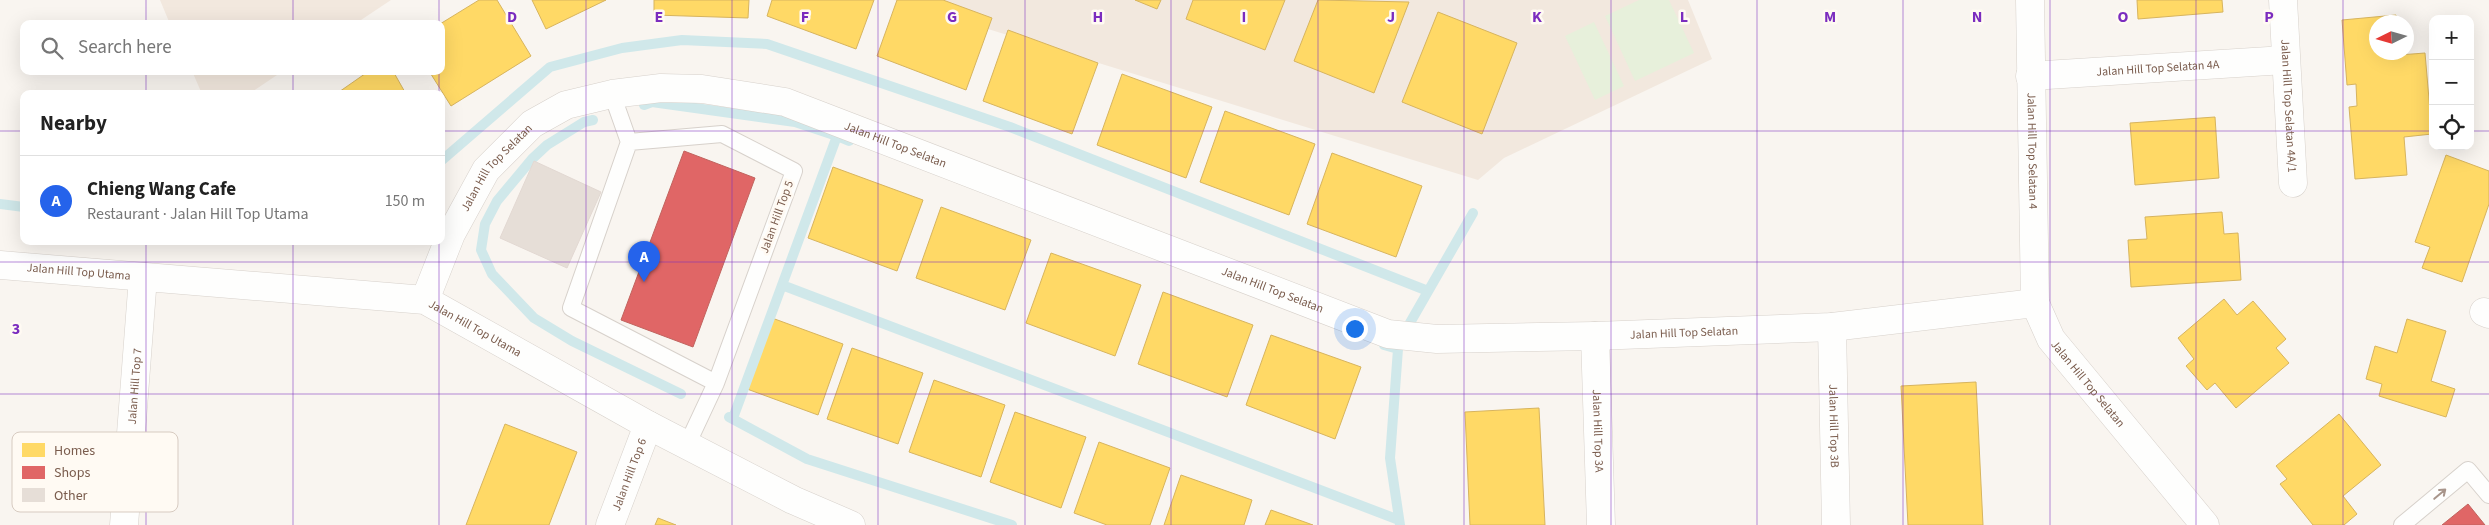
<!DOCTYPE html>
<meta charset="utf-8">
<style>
body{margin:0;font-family:"Source Sans 3",sans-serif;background:#f2f2f2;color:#222}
.controls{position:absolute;right:15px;top:15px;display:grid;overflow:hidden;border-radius:10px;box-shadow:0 5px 20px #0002}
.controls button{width:45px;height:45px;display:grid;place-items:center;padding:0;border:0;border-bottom:1px solid #e0e0e0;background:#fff;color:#222;font:25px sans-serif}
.compass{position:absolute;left:2369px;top:15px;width:45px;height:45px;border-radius:50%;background:#fff;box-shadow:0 5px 20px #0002;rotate:265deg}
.you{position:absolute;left:1354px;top:328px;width:18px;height:18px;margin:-12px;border:4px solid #fff;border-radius:50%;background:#1a73e8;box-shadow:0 0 0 8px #1a73e833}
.badge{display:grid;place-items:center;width:32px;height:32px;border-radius:50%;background:#2563eb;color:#fff;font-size:16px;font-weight:700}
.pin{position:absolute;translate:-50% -41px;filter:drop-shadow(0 1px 2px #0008)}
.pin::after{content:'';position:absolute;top:26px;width:18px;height:15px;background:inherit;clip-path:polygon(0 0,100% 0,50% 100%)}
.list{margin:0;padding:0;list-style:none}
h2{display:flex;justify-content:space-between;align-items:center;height:65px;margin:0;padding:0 20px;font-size:21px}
h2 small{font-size:16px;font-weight:400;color:#767676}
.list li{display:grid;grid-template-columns:32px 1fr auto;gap:15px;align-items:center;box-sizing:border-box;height:90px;padding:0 20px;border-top:1px solid #e0e0e0}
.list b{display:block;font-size:19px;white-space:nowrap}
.list p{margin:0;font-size:16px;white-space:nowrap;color:#767676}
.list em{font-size:16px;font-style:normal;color:#767676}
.icon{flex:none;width:28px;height:28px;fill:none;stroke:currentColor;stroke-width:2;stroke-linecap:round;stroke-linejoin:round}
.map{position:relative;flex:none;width:2489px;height:525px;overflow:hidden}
.search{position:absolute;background:#fff;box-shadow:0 5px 20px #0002;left:20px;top:20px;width:425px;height:55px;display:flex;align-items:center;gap:12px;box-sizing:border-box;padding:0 18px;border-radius:10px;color:#767676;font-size:19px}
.panel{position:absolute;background:#fff;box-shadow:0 5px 20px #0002;left:20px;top:90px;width:425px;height:155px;border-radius:10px}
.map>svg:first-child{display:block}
</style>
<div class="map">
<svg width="2489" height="525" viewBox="0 0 2489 525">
<rect width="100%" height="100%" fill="#f9f5f0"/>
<!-- residential -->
<path fill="#f2e8de" d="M160,0H391L355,24H170Z
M894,0H1688L1712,59L1504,158L1478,180Z
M192,71H283L249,94H202Z"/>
<!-- green -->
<path fill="#e7f0db" d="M1639,0H1669L1694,53L1635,81L1605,16Z
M1594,22L1624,86L1595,100L1565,36Z"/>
<!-- homes -->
<path fill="#ffd966" stroke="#d7b45e" d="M479,0H497L531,56L451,106L429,71H441L440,24Z
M532,0H606L546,29Z
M654,0H749L748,18L654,15Z
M772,0H874L856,49L767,16Z
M897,0H943L992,18L966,90L877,56Z
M1135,0H1161L1157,9Z
M1193,0H1285L1265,50L1186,19Z
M1318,0L1409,2L1374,93L1294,61Z
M2137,0H2222L2223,12L2138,19Z
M1438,12L1517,43L1482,134L1402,102Z
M2396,15V22H2376V52H2399V55L2425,53L2432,134L2404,137L2407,175L2355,179L2349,107L2357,106L2356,84L2347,85L2342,20Z
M1008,30L1098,63L1072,134L983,101Z
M369,71H393L406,94H336Z
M1122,74L1212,107L1186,178L1097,145Z
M1225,111L1315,144L1289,215L1200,182Z
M2215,117L2219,178L2135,185L2130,123Z
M1332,153L1422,186L1396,257L1307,224Z
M2446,155L2489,171V204L2462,282L2422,268L2430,247L2415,242Z
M833,167L923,200L897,271L808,238Z
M941,207L1031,240L1005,310L916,278Z
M2222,212L2224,234L2238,233L2241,280L2131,287L2128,240L2147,239L2145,217Z
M1051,253L1141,285L1115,356L1026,323Z
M1163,292L1253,325L1227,397L1138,364Z
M2224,299L2237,315L2253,301L2286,339L2276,348L2289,363L2236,408L2215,383L2207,390L2186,366L2194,359L2178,338Z
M772,318L843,344L818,415L747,389Z
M2407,319L2446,331L2431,381L2455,389L2446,417L2379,396L2382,384L2366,379L2375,346L2397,353Z
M1271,335L1361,367L1335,439L1246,405Z
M852,348L923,373L898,444L827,419Z
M934,380L1005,405L981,477L909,452Z
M1976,382L1983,525H1908L1901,386Z
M1539,408L1545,525H1470L1465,412Z
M1015,412L1086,437L1061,508L990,482Z
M2339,414L2381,465L2343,496L2357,514L2344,525H2313L2280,484L2287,479L2276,466Z
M505,424L577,452L549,525H466Z
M1099,442L1170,468L1150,525H1107L1074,513Z
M1181,475L1252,500L1244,525H1164Z
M1271,510L1313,525H1265Z
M658,518L676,525H655Z"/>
<!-- shops -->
<path fill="#e06666" stroke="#c1635e" d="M684,151L755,178L693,347L621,320Z
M2468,504L2485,525H2442Z"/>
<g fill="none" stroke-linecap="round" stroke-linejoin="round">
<!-- stream -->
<path stroke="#d0e8ea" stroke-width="10" d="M644,105L652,102L795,122L837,136
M593,120L584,122L547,145L532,159L497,201L485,224L481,250L492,274L534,318L572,341L681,394
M441,161L550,67L622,48L682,40L767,44L1010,127L1428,291
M0,204L24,207
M782,285L1399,520
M1407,328L1473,213
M1384,345L1398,349L1390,458L1400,525
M729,417L807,459L1012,525
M733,418L837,136L849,141"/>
</g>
<!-- building -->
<path fill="#e6ded7" stroke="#e2d8d2" d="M534,161L601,192L567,268L500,238Z"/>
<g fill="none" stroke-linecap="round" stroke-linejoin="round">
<defs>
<path id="lane" d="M612,94L629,142
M722,134L794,171L716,383L571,308L629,142Z
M687,445L716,383
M2402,525L2468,470L2489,495"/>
<g id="street">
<path id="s1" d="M2030,0L2035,303"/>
<path id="s2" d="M2283,0L2293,183"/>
<path id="s3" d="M2030,76L2285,60"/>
<path id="s4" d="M0,265L425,300L648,425L793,500L851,525"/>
<path id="s5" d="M425,300L451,234L486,170L532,124L566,105L612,94L661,88L702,89L785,102L1388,334L1437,339L1595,336L1832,327L2035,303L2051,339L2205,525"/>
<path d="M2484,312L2489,314"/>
<path id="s6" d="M1832,327L1836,525"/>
<path id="s7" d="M1595,336L1601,525"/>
<path id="s8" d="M124,525L143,277"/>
<path id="s9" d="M610,525L648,425"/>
</g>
</defs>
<!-- lane casing -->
<use href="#lane" stroke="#d7d1cb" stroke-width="18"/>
<!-- street casing -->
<use href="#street" stroke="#d7d1cb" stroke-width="29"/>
<!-- lane -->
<use href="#lane" stroke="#fefefd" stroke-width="16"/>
<!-- street -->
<use href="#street" stroke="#fefefd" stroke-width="28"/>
</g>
<!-- one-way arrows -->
<defs><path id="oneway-shaft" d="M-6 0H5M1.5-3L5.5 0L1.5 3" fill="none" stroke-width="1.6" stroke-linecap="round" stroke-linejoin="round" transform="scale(1.25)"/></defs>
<use stroke="#a8958b" href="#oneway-shaft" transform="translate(2440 494) rotate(-40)"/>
<!-- grid -->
<path fill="none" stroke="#7b2cbf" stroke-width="1" stroke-opacity="0.55" d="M146,0V24M293,0V24M439,0V24M586,0V525M732,0V525M878,0V525M1025,0V525M1171,0V525M1318,0V525M1464,0V525M1611,0V525M1757,0V525M1903,0V525M2050,0V525M2196,0V525M2343,0V525M146,71V94M293,71V94M439,71V94M0,131H24M441,131H2433M2470,131H2489M146,241V525M293,241V525M439,241V525M0,262H2489M0,394H2489"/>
<g text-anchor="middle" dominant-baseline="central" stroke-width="5" stroke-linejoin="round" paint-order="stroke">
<!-- street labels -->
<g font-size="12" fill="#7a5c4d" stroke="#fffaf3">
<text stroke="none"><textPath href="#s3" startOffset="128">Jalan Hill Top Selatan 4A</textPath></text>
<text stroke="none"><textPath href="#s2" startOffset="106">Jalan Hill Top Selatan 4A/1</textPath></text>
<text stroke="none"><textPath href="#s5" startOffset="588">Jalan Hill Top Selatan</textPath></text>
<text stroke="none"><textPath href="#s1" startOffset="151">Jalan Hill Top Selatan 4</textPath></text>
<text stroke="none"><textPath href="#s5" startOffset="152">Jalan Hill Top Selatan</textPath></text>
<text transform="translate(777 217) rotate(-70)">Jalan Hill Top 5</text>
<text stroke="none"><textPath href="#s4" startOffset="79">Jalan Hill Top Utama</textPath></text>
<text stroke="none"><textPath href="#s5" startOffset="992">Jalan Hill Top Selatan</textPath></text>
<text stroke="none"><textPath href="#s4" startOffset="484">Jalan Hill Top Utama</textPath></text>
<text stroke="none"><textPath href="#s5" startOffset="1412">Jalan Hill Top Selatan</textPath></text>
<text stroke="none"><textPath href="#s5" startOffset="1862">Jalan Hill Top Selatan</textPath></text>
<text stroke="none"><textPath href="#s8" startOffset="139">Jalan Hill Top 7</textPath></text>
<text stroke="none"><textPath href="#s6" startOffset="99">Jalan Hill Top 3B</textPath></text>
<text stroke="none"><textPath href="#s7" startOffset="95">Jalan Hill Top 3A</textPath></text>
<text stroke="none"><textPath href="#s9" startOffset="54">Jalan Hill Top 6</textPath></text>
</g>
</g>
<!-- legend -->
<rect x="12" y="432" width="166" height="80" rx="8" fill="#fffaf3" stroke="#d7cbc1" stroke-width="1"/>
<rect x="22" y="443" width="23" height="14" fill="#ffd966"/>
<rect x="22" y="466" width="23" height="13" fill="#e06666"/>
<rect x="22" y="488" width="23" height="14" fill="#e6ded7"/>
<g font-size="14" fill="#7a5c4d">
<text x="54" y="455">Homes</text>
<text x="54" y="477">Shops</text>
<text x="54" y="500">Other</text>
</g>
<g font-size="16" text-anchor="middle" font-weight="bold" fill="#7b2cbf" stroke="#fffaf3" stroke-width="5" stroke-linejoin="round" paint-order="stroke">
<text x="512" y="22">D</text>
<text x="659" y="22">E</text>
<text x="805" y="22">F</text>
<text x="952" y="22">G</text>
<text x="1098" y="22">H</text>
<text x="1244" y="22">I</text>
<text x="1391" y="22">J</text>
<text x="1537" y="22">K</text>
<text x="1684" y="22">L</text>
<text x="1830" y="22">M</text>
<text x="1977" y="22">N</text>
<text x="2123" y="22">O</text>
<text x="2269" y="22">P</text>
<text x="16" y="334">3</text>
</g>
</svg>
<div class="controls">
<button>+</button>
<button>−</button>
<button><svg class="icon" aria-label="locate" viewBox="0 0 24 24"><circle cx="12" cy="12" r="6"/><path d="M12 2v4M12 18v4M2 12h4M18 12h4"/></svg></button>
</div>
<svg class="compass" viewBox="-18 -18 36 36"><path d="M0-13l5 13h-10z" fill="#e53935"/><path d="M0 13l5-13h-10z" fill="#767676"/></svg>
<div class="you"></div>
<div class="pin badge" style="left:644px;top:282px">A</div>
<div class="search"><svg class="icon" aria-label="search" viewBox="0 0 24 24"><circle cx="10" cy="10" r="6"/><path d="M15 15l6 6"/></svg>Search here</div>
<section class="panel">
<h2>Nearby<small></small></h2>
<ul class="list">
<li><span class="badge">A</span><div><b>Chieng Wang Cafe</b><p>Restaurant · Jalan Hill Top Utama</p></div><em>150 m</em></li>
</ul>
</section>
</div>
